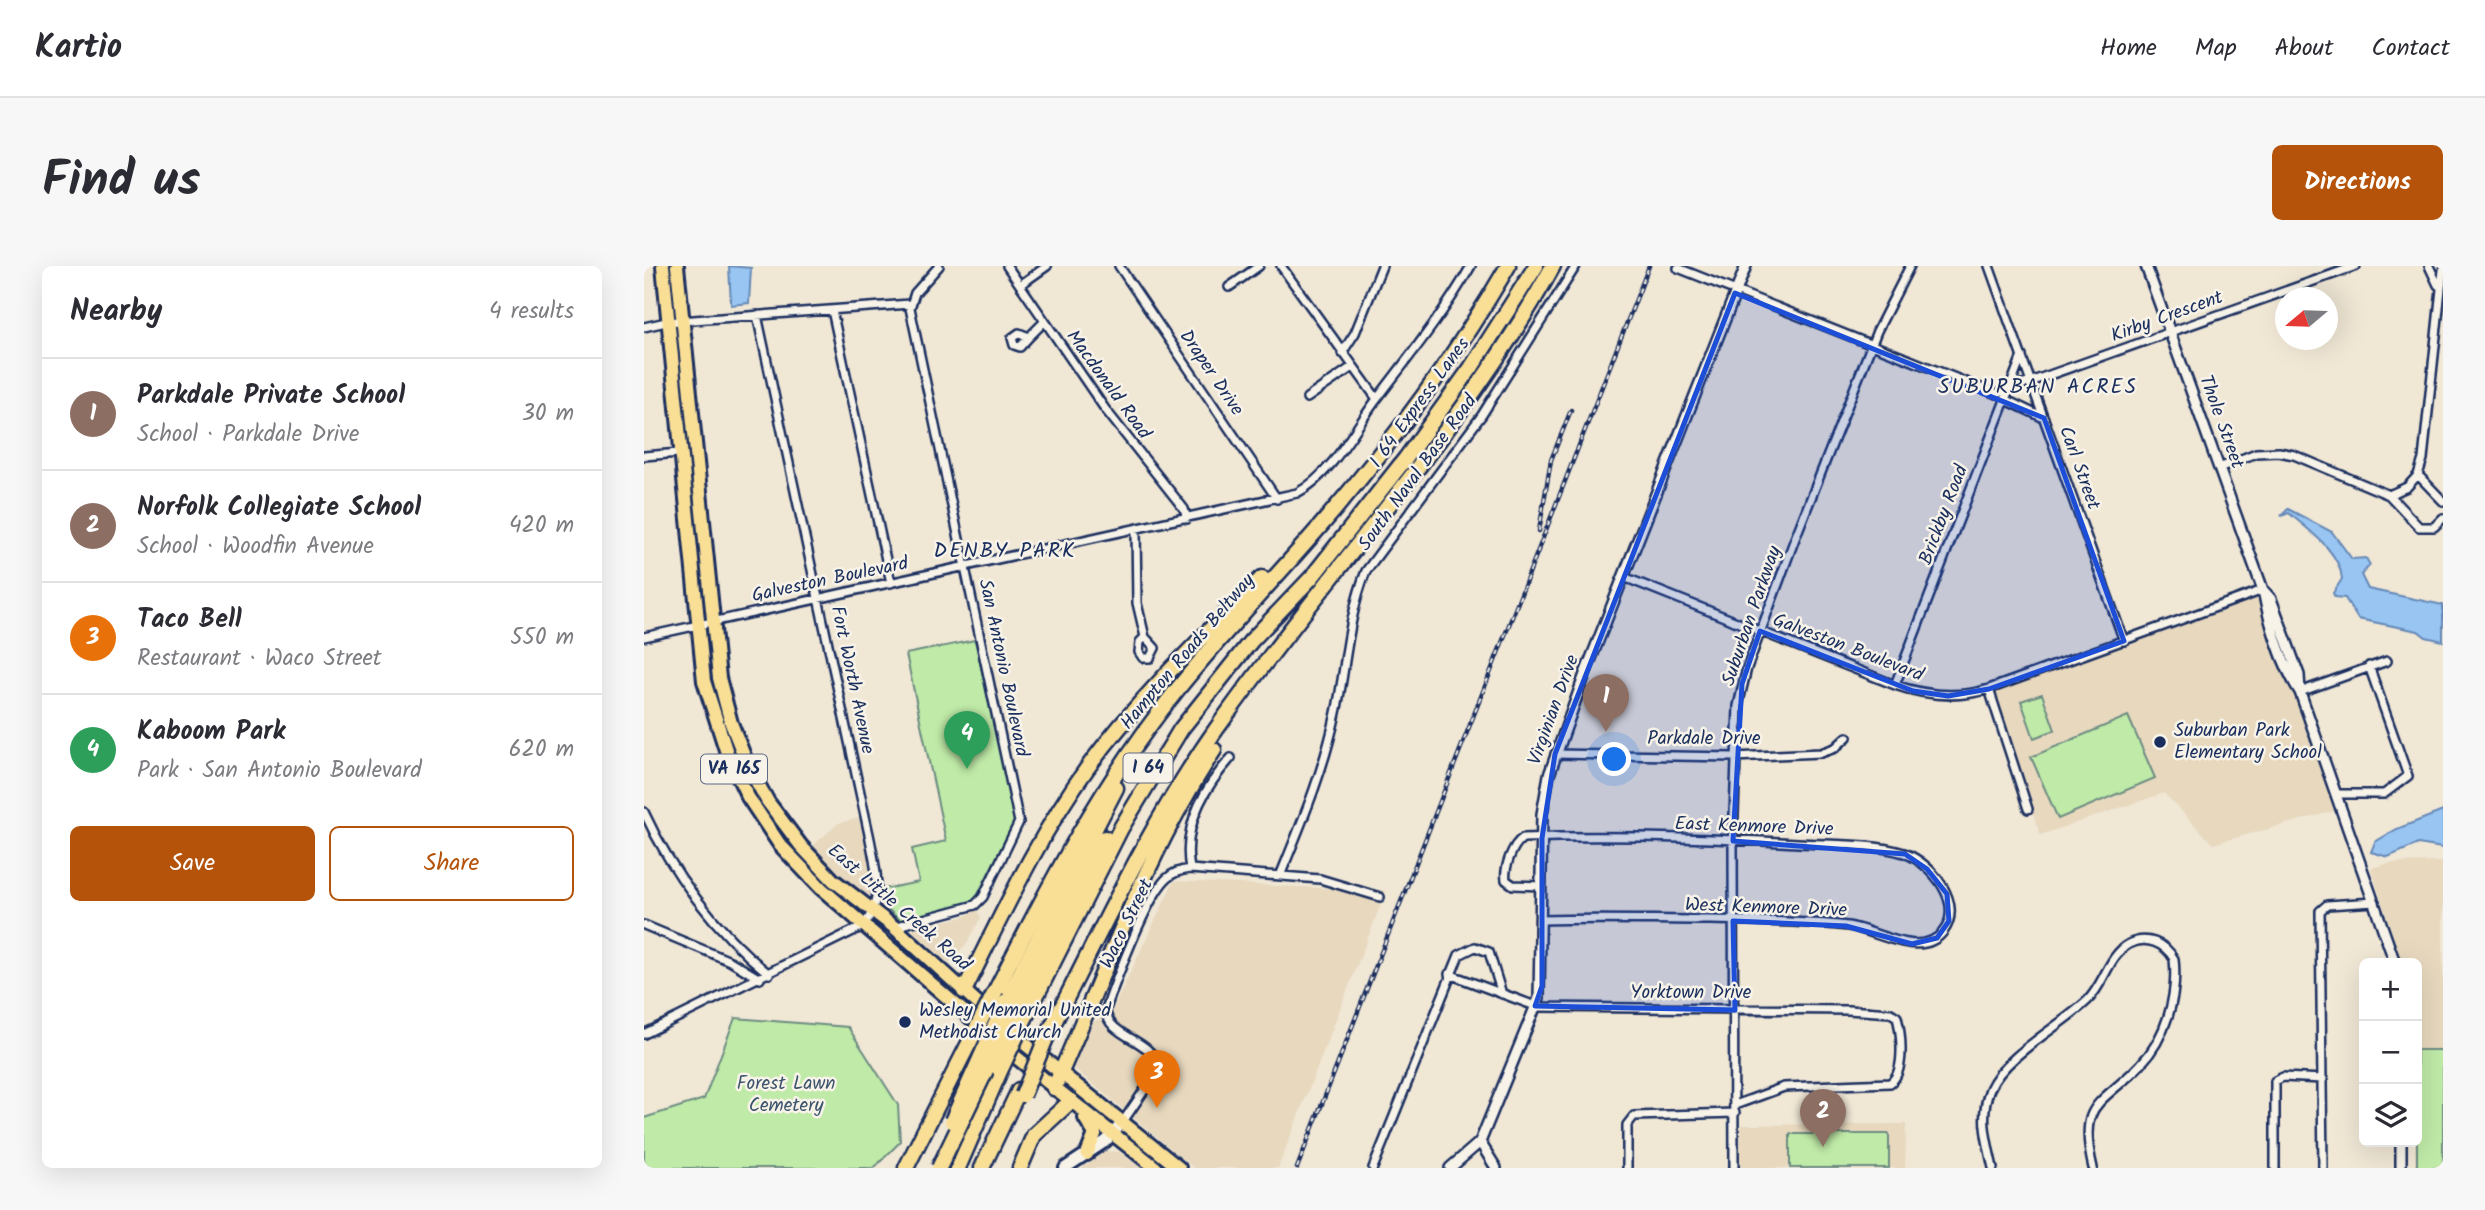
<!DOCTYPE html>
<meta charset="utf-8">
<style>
body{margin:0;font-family:Kalam,sans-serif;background:#f7f7f7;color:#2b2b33}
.controls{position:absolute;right:21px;bottom:21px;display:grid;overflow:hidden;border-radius:10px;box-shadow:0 7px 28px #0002}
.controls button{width:63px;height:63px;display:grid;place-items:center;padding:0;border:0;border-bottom:2px solid #e1e1e2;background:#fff;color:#2b2b33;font:35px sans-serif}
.compass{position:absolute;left:1631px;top:21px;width:63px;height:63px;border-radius:50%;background:#fff;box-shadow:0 7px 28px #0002;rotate:251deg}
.you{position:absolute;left:971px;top:494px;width:24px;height:24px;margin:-18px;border:5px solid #fff;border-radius:50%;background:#1a73e8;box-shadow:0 0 0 10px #1a73e833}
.badge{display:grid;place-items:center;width:46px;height:46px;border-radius:50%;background:#b45309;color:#fff;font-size:23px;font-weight:700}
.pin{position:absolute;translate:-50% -58px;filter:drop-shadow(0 2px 4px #0008)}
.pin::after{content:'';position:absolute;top:37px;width:24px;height:21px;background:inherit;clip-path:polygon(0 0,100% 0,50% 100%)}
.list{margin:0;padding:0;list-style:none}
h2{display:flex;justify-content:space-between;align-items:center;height:91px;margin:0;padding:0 28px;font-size:30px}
h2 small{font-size:23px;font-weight:400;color:#7c7c81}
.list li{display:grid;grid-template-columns:46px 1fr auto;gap:21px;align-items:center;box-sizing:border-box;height:112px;padding:0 28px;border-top:2px solid #e1e1e2}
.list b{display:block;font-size:26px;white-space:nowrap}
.list p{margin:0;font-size:23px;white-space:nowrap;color:#7c7c81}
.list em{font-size:23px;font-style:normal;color:#7c7c81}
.actions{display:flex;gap:14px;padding:21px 28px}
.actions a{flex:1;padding:16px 0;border:2px solid #b45309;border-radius:10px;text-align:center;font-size:24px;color:#b45309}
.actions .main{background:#b45309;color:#fff}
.icon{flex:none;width:38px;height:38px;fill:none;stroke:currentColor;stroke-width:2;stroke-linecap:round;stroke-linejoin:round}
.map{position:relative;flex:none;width:1799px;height:902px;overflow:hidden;border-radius:10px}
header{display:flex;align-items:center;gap:42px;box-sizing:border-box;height:98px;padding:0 35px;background:#fff;border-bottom:2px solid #e1e1e2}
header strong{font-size:33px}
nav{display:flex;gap:38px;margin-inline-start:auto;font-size:24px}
.intro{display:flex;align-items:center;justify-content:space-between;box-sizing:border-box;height:168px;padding:0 42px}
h1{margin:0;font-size:49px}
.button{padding:18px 32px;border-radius:10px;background:#b45309;color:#fff;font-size:24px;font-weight:700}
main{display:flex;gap:42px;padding:0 42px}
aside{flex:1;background:#fff;border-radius:10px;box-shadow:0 7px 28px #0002}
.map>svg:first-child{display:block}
</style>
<header>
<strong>Kartio</strong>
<nav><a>Home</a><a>Map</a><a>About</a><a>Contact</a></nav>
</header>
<div class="intro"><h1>Find us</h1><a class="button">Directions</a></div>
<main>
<aside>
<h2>Nearby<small>4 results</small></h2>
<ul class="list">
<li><span class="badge" style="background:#8d6e63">1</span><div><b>Parkdale Private School</b><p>School · Parkdale Drive</p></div><em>30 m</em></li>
<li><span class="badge" style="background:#8d6e63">2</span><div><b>Norfolk Collegiate School</b><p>School · Woodfin Avenue</p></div><em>420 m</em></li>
<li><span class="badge" style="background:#e8710a">3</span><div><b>Taco Bell</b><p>Restaurant · Waco Street</p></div><em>550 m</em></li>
<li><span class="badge" style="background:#2e9e5b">4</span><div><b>Kaboom Park</b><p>Park · San Antonio Boulevard</p></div><em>620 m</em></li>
</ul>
<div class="actions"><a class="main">Save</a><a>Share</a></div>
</aside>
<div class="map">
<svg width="1799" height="902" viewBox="0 0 1799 902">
<rect width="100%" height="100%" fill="#f0e7d5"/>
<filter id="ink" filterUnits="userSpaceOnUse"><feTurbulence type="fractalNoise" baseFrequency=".0143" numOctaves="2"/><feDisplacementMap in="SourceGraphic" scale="14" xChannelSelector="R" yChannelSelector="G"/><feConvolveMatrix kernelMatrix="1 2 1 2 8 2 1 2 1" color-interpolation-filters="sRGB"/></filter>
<g filter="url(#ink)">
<!-- built -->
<path fill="#e7d8be" d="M1616,329L1690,545L1569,578L1520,527L1396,569L1351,425Z
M216,552L231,619L229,626L223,630L216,629L187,605L166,582L195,557Z
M1799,596V902H1771L1773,697H1758L1727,602L1746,597Z
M530,615L742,625L634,902H550L426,799L447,757L467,747Z
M332,644L337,651L322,678L300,702L267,669L271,661L320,651Z
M1262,858L1261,902H1096L1097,859Z
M462,885L475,886L498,902H438Z"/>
<!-- green -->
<path fill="#bfeaa7" stroke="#6d8c82" stroke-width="2" d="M331,374L371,555L331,634L323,640L256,654L245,644L240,623L275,616L268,583L302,575L262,388Z
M1398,428L1411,464L1390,472L1377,435Z
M1484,450L1511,512L1414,553L1387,491Z
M91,752L204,761L254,839L256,876L230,902H0V852L60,833Z
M1773,784H1799V902H1773Z
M1146,868H1245V902H1146Z"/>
<!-- water -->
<path fill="#98c5f2" stroke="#6689b7" stroke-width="2" d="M85,0L107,2L105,37L87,39Z
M1644,243L1688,266L1708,293L1722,292L1726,299L1717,309L1724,323L1799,339V375L1782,371L1774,365L1714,353L1701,332L1691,331L1689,327L1698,313C1696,285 1664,264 1645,247L1637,250Z
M1799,545V582L1774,578L1744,591L1727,586L1731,576L1753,563Z"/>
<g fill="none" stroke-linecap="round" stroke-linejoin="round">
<defs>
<path id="minor" d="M363,0L461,143L540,243L543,253
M475,0L633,233
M637,0L733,133
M1345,0L1480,375
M1785,0L1794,19
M1034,2L1352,128L1712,0
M1799,4L1779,193L1774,209L1799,235
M376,19L403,0
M585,21L615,0
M188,44L247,317
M0,61L22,56L266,38
M375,67L385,71L376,81L370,79L368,72Z
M385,71L400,56
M698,87L711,67L738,0
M663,132L708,101
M1360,133L1400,152
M0,190L35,187
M1575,202L1612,187L1635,186L1650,189L1745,229L1775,261H1790L1799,252
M1745,229L1763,221L1774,209
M492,264L493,337L501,371
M980,311L1251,419C1283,430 1313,433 1345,423L1619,324
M0,371L653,227C686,210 709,166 730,137C764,92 799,49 827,0
M501,371L511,382L506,392H499L495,386L496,376Z
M1251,419L1378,90
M1345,423L1384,543
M1656,426L1743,395
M911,488L1090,491L1177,487L1191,482L1203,471
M1692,528H1740L1764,510L1725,400
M0,546C28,607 72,665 125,708
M546,603C538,560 559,523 587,492
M636,610C658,556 680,504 692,447C702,401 704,350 722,305L838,149L932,0
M897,654C953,652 1010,654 1067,654C1112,655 1159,655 1204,660C1232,664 1277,694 1299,666C1321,638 1288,597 1260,587C1227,577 1189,579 1154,577C1063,572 970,569 879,572C868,579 860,602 862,614L869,619L897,620
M0,659L86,695L116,713
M250,661L331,639L339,631L375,556L266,42L271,27L295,0
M805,708L894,741L1204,744L1247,747L1253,751C1257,767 1262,806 1246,817L1140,821L1091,839
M0,768L219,660C241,633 232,605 226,573L113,49
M478,857L510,810L513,798C506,772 462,771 462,743C472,714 502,633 522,613C529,606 537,604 546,603L676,613L736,631
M729,902L815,689L831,681L845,686L858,728
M983,902V859L990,850L1091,847
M1090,902L1089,575L1094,440L1103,402L1150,275L1233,65L1266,0
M1349,902C1343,875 1335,850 1346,823C1361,789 1417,760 1444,734C1460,718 1465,689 1485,678C1502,669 1521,677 1530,693C1534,730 1522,772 1496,799C1457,840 1433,835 1449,902
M1631,902V815L1639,811L1679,813
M1679,902L1676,645L1683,639L1731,636"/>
<path id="tertiary" d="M1502,0L1619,324C1625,356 1638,399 1656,426
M1620,325L1627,333L1655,409L1656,426L1751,697
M836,876L852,902
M1757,876V902
M806,902L836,876L895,732L898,548L905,509L941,408L1102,0"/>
<path id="secondary" d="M421,902L462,875L478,857"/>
<path id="primary" d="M19,0L60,415L83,487L104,531L136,579L177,622L372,791L512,902
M33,0L75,412L87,457L104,500L124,536L157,580L189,614L250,661L349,751
M365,765L535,902
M441,852L451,868L443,888"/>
<path id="motorway" d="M352,724C405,619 458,517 532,425C578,367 630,314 679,257C748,177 811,91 864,0
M320,725C358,649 394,570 444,501C495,432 557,373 618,312
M362,735L472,522
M371,744L461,572
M381,752L477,562L537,463L607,375L668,311L762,192L827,102L892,0
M402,772C456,668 505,558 573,462C683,306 817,168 909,0
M410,822C461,708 501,589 570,484
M262,902L283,860
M314,902L356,805
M338,902L375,824
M376,902L390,869L427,835"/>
</defs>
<!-- minor casing -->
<use href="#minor" stroke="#1b2f5e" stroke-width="12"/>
<!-- tertiary casing -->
<use href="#tertiary" stroke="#1b2f5e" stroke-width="14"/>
<!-- secondary casing -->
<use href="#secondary" stroke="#1b2f5e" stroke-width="16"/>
<!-- primary casing -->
<use href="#primary" stroke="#1b2f5e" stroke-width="18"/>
<!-- motorway casing -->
<use href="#motorway" stroke="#1b2f5e" stroke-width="19"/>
<!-- minor -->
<use href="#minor" stroke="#f7f3e8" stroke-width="7"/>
<!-- tertiary -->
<use href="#tertiary" stroke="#f7f3e8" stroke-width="9"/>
<!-- secondary -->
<use href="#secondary" stroke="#f7f3e8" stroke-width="10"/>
<!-- primary -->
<use href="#primary" stroke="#f9df96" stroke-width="12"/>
<!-- motorway -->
<use href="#motorway" stroke="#f9df96" stroke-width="14"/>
<defs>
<path id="rail" d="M895,265L907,194L927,144
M653,902L1005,0"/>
</defs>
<!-- rail casing -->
<use href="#rail" stroke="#1b2f5e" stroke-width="4.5"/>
<!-- rail -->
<use href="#rail" stroke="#f7f3e8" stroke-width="2" stroke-dasharray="5" stroke-linecap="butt"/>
<defs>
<path id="motorway-bridge" d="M356,805L381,752
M379,829L402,772
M308,855L362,735
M283,860L352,724
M295,902L371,744"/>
</defs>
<!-- motorway-bridge casing -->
<use href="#motorway-bridge" stroke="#1b2f5e" stroke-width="19" stroke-linecap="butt"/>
<!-- motorway-bridge -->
<use href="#motorway-bridge" stroke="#f9df96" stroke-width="14"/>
</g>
</g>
<!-- marked area -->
<path fill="#1d4ed8" fill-opacity="0.2" stroke="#1d4ed8" stroke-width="5" stroke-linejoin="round" d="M1091,27L1400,152L1480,375L1345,423L1304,430L1269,425L1116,365L1098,418L1089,575L1261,588L1283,603L1303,628L1305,655L1293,672L1268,678L1202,660L1089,655L1091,744L891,740L898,720V572L911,488Z"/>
<!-- markers -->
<g fill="#1b2f5e" stroke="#f7f3e8" stroke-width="2.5">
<circle cx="1516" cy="476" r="7"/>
<circle cx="261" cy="756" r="7"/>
</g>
<g text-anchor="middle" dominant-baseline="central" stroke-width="5" stroke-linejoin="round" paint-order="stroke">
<!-- shield labels -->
<g fill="#f7f3e8" stroke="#5d6a87" stroke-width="2">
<rect x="479.5" y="487.5" width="49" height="29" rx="5"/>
<rect x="57" y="488.5" width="66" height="29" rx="5"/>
</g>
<g font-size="18" font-weight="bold" fill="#1b2f5e">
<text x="504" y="502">I 64</text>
<text x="90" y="503">VA 165</text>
</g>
<!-- street labels -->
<g font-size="19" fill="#1b2f5e" stroke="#f7f3e8">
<text transform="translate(1523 51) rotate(-20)">Kirby Crescent</text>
<text transform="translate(567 107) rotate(56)">Draper Drive</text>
<text transform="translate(464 119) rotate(54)">Macdonald Road</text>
<text transform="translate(776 137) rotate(-54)">I 64 Express Lanes</text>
<text transform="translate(1577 156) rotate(70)">Thole Street</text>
<text transform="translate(1435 202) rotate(70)">Carl Street</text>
<text transform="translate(774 207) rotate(-54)">South Naval Base Road</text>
<text transform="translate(1300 249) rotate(-69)">Brickby Road</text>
<text transform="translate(186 314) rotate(-12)">Galveston Boulevard</text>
<text transform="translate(1108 350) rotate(-71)">Suburban Parkway</text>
<text transform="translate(1204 382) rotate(21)">Galveston Boulevard</text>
<text transform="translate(544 386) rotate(-50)">Hampton Roads Beltway</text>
<text transform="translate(359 402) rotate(78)">San Antonio Boulevard</text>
<text transform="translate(208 414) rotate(78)">Fort Worth Avenue</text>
<text transform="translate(910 444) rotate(-70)">Virginian Drive</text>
<text x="1060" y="473">Parkdale Drive</text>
<text transform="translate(1110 561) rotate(2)">East Kenmore Drive</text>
<text transform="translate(255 642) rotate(41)">East Little Creek Road</text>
<text transform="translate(1122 642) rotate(2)">West Kenmore Drive</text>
<text transform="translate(483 658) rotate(-64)">Waco Street</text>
<text x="1047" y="727">Yorktown Drive</text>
</g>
<!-- poi labels -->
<g font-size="19" fill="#1b2f5e" stroke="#f7f3e8" text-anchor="start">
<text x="1530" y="465">Suburban Park<tspan x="1530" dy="22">Elementary School</tspan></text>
<text x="275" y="745">Wesley Memorial United<tspan x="275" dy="22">Methodist Church</tspan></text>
</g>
<!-- park labels -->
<g font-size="19" fill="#3c546d" stroke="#f7f3e8">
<text x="142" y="818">Forest Lawn<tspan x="142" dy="22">Cemetery</tspan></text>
</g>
<!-- neighbourhood labels -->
<g font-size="21" letter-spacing="2" fill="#1b2f5e" stroke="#f7f3e8">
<text x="1394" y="121">SUBURBAN ACRES</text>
<text x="361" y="285">DENBY PARK</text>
</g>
</g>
</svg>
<div class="controls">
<button>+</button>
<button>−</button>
<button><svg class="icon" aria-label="layers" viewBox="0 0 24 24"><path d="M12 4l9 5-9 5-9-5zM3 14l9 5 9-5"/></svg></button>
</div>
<svg class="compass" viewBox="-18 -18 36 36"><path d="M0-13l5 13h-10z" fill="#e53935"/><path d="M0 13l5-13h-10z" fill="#7c7c81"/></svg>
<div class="you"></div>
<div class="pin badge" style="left:962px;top:466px;background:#8d6e63">1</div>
<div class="pin badge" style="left:1179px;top:881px;background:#8d6e63">2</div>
<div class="pin badge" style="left:513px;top:842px;background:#e8710a">3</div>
<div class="pin badge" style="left:323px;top:503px;background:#2e9e5b">4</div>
</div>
</main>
